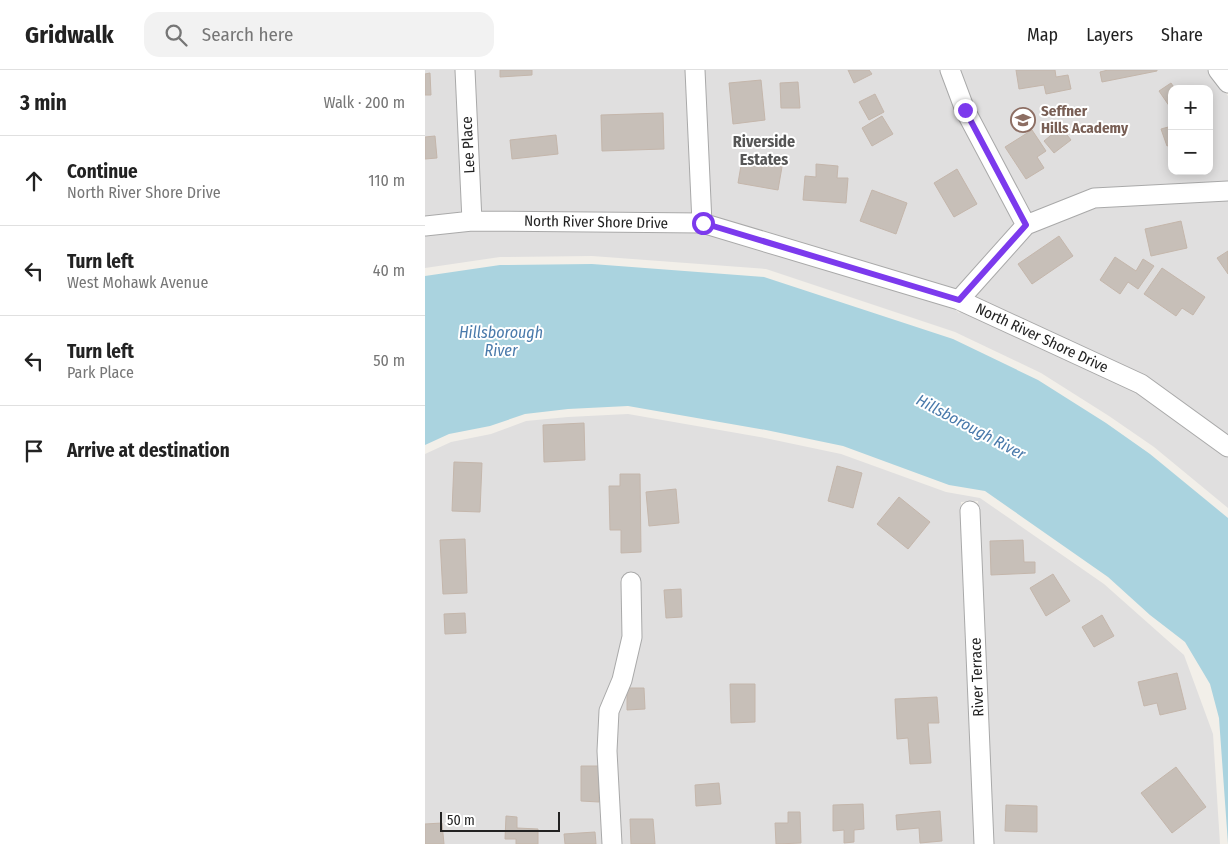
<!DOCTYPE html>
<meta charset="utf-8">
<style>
body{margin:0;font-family:"Fira Sans Condensed",sans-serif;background:#f2f2f2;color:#222}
.controls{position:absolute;right:15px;top:15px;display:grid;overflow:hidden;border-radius:10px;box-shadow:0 2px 12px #0003}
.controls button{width:45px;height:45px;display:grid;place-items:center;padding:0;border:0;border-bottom:1px solid #e0e0e0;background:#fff;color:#222;font:25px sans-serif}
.scale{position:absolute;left:15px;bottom:12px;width:120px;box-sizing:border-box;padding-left:5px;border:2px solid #222;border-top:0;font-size:14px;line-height:18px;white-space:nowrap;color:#222;-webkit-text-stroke:4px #fff;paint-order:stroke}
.stop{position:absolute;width:15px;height:15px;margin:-11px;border:4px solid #7c3aed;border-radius:50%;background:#fff}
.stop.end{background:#7c3aed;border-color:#fff;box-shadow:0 1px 5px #0008}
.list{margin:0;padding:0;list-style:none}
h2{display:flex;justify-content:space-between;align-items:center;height:65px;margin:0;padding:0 20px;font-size:21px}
h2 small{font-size:16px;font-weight:400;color:#767676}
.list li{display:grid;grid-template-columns:32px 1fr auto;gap:15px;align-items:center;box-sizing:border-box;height:90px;padding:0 20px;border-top:1px solid #e0e0e0}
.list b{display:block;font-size:19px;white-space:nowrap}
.list p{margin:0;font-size:16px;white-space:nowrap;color:#767676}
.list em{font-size:16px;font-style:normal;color:#767676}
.icon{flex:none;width:28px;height:28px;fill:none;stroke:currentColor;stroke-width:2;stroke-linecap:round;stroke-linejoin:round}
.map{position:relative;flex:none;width:803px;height:774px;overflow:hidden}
header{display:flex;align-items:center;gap:30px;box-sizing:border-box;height:70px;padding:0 25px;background:#fff;border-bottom:1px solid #e0e0e0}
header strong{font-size:24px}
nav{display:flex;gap:28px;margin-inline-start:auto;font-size:18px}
.search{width:350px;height:45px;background:#f2f2f2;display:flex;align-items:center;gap:12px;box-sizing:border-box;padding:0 18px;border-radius:15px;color:#767676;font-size:19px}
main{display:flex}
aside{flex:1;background:#fff}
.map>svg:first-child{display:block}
</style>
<header>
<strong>Gridwalk</strong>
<div class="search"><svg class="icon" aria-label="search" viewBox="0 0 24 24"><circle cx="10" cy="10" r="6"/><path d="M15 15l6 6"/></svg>Search here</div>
<nav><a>Map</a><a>Layers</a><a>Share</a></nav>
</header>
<main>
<aside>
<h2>3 min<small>Walk · 200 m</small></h2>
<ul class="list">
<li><svg class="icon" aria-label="ahead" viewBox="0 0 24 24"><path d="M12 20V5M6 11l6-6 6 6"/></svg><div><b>Continue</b><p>North River Shore Drive</p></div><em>110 m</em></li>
<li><svg class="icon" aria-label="left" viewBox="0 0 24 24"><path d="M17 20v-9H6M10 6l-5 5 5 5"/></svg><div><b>Turn left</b><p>West Mohawk Avenue</p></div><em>40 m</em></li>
<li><svg class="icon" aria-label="left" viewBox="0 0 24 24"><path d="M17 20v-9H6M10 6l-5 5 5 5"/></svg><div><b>Turn left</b><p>Park Place</p></div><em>50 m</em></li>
<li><svg class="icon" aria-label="arrive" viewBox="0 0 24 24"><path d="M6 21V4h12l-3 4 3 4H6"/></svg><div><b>Arrive at destination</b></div></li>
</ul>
</aside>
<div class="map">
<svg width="803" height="774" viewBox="0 0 803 774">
<rect width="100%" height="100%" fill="#f2efe9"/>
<!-- residential -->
<path fill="#e0dfdf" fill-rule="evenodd" d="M0,0H32L38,142L0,147Z
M48,0H262L269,143L54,141Z
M279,0H516L591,154L532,220L285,146Z
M534,0H782L803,26V111L669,119L605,144L548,36ZM747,19H784V101H747Z
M803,130V366L549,227L605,163L671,138Z
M47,160L277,162L530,239L534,243L536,241L712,322L803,388V438L729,377L684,346L616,303L530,262L341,199L167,186L75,187L0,198V166Z
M203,344L340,368L416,384L521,422L555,428L679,514L759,585L788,664L795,774H567L553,431L536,432L551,774H0V384L26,372L66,364L101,351L143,347Z"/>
<!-- water -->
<path fill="#aad3df" d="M167,194L339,207L528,269L613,310L681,353L725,384L803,448V774L794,648L785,614L760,572L725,545L683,507L560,421L524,415L418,376L341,360L203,336L143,339L100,344L65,356L24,364L0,375V206L75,195Z"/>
<!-- building -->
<path fill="#c7bfb8" stroke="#c4b6ab" d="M75,0H107V5L75,7Z
M423,0H444L447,4L429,13Z
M591,0H630L631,7L643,5L646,19L621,24L619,15L594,19Z
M683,0H732V1L677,12L675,2Z
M5,3L6,25H0V4Z
M336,10L340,50L308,54L304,13Z
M373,12L375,38H356L355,13Z
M746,13L750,19H747V40L734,21Z
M450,24L459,42L444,50L434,32Z
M238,43L239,79L177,81L176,45Z
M457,46L468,64L447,76L437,58Z
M747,56V74L742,76L736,59Z
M636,57L646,70L629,83L619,71Z
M607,60L621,81L612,87L619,98L601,109L580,77Z
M131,65L133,84L87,89L85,70Z
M10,66L12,88L0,89V67Z
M318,84L358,91L353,120L313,113Z
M391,94L413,96L412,108H423L421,133L378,130L380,106L391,107Z
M532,99L552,134L529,147L509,113Z
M447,120L482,133L471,164L435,151Z
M756,151L762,178L726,186L720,159Z
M634,166L648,186L607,214L593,194Z
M803,181V204L792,188Z
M690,187L711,201L718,189L729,196L713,219L703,212L695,224L675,210Z
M737,198L780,227L768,245L757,238L751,246L719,224Z
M159,353L160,390L119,392L118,355Z
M29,392L57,393L55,442L27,441Z
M412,396L437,403L428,438L403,431Z
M195,404H215L216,482L196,483V460H185L184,416H195Z
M251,419L254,453L224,456L221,422Z
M474,427L505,452L483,479L452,454Z
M40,469L42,523L18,524L15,470Z
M598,470L599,492H610V503L566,505L565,471Z
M628,504L645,531L621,546L605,518Z
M256,519L257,547L241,548L239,520Z
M40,543L41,563L20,564L19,544Z
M677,545L689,566L669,577L657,557Z
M752,603L761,639L735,645L732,633L719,636L713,612Z
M305,614H330V652L306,653Z
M202,618H219L220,639L202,640Z
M512,627L514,653H503L506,693L485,694L483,668L472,669L470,629Z
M156,696H174V732L156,731Z
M751,697L781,737L747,763L716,723Z
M294,713L296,734L271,736L270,715Z
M438,734L439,759L429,760V772L419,773V760L408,761V735Z
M581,735L612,736V762L580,761Z
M515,741L517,771L495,773L494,758L472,760L471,745Z
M363,742H375L376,773L351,774L350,753H363Z
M81,746L92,747V758L113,759V774H91V769H80Z
M205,749H228L230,774H206Z
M17,753L19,774H0V754Z
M170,762L171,774H140L139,764Z"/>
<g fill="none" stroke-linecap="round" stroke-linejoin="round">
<defs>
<path id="minor" d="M40,0L47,151
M270,0L277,153
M525,0L540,40L601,155
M793,0L803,13
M0,156L47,151L277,153L534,230L716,314L803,377
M534,230L601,155L669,128L803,121
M545,441L559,774
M187,774L182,681L184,641L197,610L207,567L206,512"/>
</defs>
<!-- minor casing -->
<use href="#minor" stroke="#a9a9a9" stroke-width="21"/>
<!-- minor -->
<use href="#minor" stroke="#fff" stroke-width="19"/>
</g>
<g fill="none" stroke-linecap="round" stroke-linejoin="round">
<!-- route -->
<path stroke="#7c3aed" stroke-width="6" d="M278,153L534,230L601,155L540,40"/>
</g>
<!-- icons -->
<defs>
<symbol id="school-ring" viewBox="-11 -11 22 22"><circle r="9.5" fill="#fff" stroke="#8d6e63" stroke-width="1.5"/><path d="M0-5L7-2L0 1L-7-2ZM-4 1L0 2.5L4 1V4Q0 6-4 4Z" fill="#8d6e63"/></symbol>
</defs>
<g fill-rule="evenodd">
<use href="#school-ring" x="584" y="36" width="28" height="28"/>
</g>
<g text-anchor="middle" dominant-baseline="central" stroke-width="4" stroke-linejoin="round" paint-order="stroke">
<!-- education labels -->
<g font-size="15" font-weight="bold" fill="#785e54" stroke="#fff" text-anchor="start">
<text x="616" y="41">Seffner<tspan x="616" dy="17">Hills Academy</tspan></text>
</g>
<!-- street labels -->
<g font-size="15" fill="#222" stroke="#fff">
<text transform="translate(43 75) rotate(-93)">Lee Place</text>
<text transform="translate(171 152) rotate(1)">North River Shore Drive</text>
<text transform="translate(617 268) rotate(25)">North River Shore Drive</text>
<text transform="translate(552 607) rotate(-92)">River Terrace</text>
</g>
<!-- neighbourhood labels -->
<g font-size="16" font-weight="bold" fill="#555" stroke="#fff">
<text x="339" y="71">Riverside<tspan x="339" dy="18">Estates</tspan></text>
</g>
<!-- water labels -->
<g font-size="16" font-style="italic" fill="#4a7aab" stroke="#fff">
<text x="76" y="262">Hillsborough<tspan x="76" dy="18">River</tspan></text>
<text transform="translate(546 357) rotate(28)">Hillsborough River</text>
</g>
</g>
</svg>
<div class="controls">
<button>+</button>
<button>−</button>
</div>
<div class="scale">50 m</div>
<div class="stop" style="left:278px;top:153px"></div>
<div class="stop end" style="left:540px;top:40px"></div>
</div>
</main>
